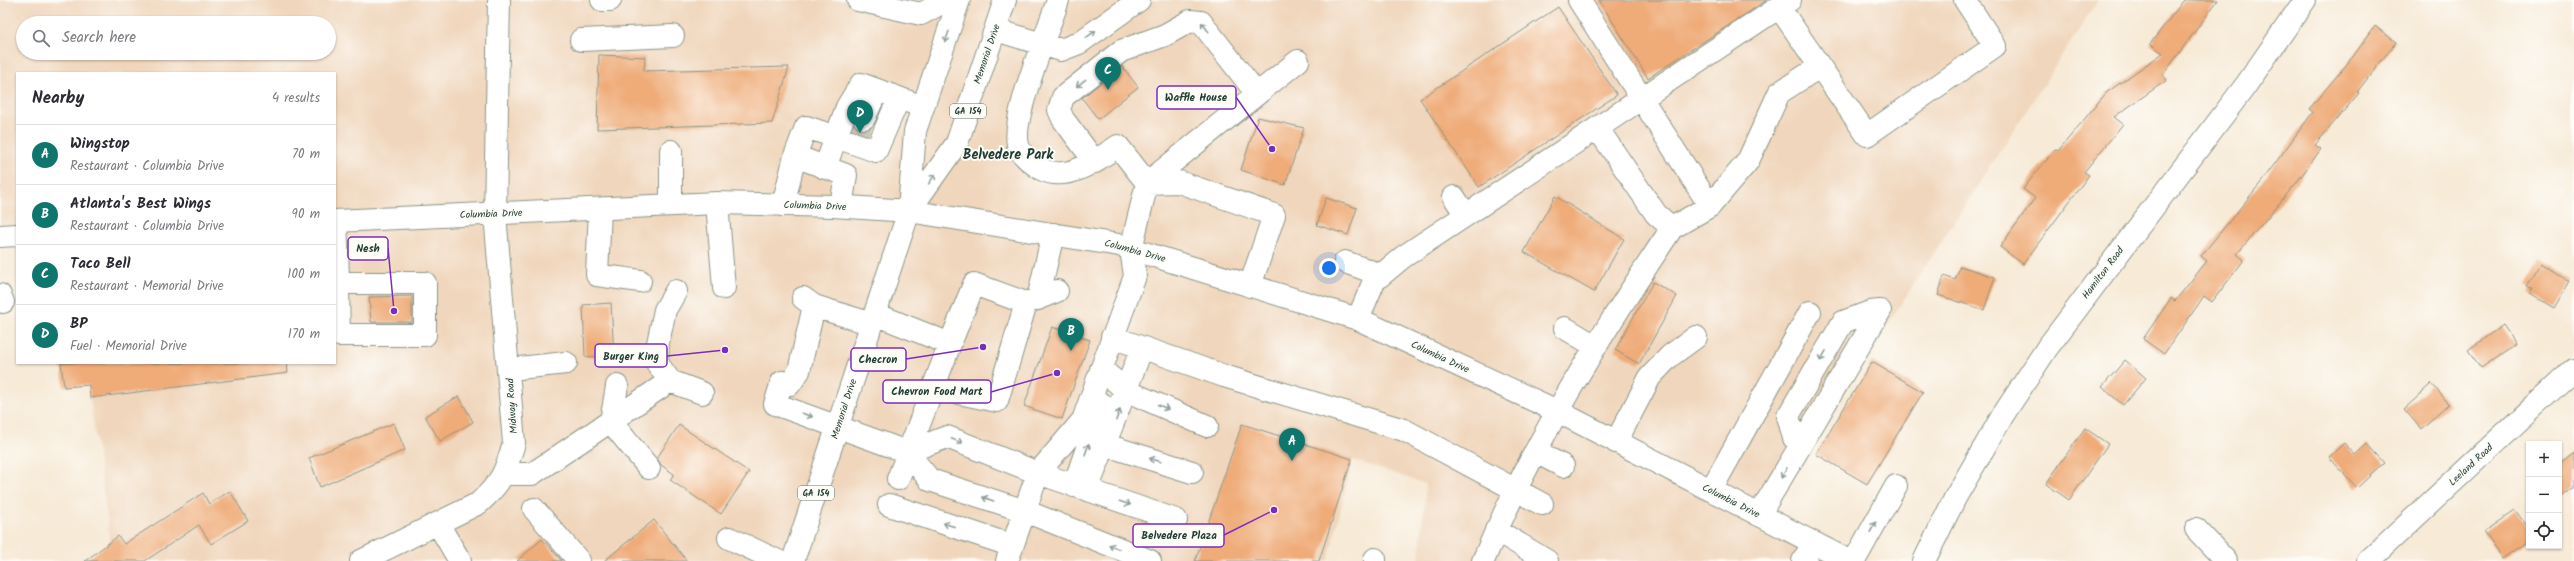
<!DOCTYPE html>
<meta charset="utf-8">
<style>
body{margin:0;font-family:Kalam,sans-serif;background:#f7f7f7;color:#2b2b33}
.controls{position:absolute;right:12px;bottom:12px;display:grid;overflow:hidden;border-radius:0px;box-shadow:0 1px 3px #0004}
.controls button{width:36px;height:36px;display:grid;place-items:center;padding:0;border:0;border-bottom:1px solid #e1e1e2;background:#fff;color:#2b2b33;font:20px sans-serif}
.you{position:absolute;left:1329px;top:268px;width:14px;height:14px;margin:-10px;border:3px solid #fff;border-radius:50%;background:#1a73e8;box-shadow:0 0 0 6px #1a73e833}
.badge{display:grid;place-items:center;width:26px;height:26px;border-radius:50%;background:#0f766e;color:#fff;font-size:13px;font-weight:700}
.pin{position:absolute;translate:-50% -33px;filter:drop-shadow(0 1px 2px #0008)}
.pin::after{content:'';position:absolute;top:21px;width:14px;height:12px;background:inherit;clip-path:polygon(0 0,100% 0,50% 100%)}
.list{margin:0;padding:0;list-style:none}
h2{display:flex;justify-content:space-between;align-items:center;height:52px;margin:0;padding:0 16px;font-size:17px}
h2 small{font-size:13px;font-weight:400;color:#7c7c81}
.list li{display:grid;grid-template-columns:26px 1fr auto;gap:12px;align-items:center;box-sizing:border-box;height:60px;padding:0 16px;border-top:1px solid #e1e1e2}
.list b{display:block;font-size:15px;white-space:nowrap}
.list p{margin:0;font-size:13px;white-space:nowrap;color:#7c7c81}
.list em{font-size:13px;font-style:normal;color:#7c7c81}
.icon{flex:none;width:22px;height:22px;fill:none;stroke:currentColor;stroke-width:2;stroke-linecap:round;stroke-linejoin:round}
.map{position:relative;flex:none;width:2574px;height:561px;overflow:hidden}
.search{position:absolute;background:#fff;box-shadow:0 1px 3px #0004;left:16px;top:16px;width:320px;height:44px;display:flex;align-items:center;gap:10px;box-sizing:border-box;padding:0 14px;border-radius:22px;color:#7c7c81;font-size:15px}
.panel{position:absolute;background:#fff;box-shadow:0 1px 3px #0004;left:16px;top:72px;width:320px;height:292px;border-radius:0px}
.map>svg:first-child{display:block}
</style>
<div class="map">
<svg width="2574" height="561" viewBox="0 0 2574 561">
<rect width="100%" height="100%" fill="#fdfcf7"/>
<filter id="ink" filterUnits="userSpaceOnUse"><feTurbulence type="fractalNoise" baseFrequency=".025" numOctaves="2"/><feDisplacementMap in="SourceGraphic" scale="8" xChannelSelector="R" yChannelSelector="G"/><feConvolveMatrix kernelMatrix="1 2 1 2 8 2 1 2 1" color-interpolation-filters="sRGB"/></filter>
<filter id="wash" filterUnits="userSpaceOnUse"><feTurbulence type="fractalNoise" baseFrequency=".012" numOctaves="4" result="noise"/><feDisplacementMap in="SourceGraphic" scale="16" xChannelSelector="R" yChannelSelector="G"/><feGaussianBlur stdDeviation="0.9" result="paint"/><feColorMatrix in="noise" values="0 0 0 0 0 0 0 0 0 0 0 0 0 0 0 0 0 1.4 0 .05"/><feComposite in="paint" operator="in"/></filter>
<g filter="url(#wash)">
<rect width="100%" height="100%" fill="#f7ead7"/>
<!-- built -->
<path fill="#f0d6bc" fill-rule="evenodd" d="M0,0H2098L1762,518L1845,561H1419L1426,484L1353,460L1328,561H113L85,363H335V73H17V232L0,234ZM23,23H329V53H23Z"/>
<g id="blocks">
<!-- building -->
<path fill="#efab78" d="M1599,0H1767L1648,78Z
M2184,0H2218L2163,75L2167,80L2114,117L2123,124L2084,172L2089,175L2023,264L2000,247L2035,198L2023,189L2055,149L2058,151L2106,93L2163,53L2150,44Z
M1558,7L1617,95L1479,187L1420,99Z
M2375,26L2396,42L2357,92L2359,93L2315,145L2321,149L2297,182L2237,254L2244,260L2212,302L2204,296L2164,354L2143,339L2171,298L2175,301L2207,261L2201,256L2259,185L2313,112L2309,109L2352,58Z
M599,55L645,57L644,71L789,67L772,123L597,129Z
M1122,66L1138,87L1098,119L1082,98Z
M1258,117L1304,128L1285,185L1241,170Z
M1555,196L1624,239L1594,292L1524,252Z
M1326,198L1357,208L1348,235L1317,225Z
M2541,264L2569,281L2553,308L2530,294L2533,289L2527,286Z
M1960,266L1995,277L1984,310L1938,295L1944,276L1955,280Z
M1653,282L1677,296L1639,364L1615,350Z
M412,296V322H371L369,297Z
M611,303L614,356L585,357L583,305Z
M2503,325L2516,344L2481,368L2468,350Z
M1052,327L1090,340L1062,419L1024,406Z
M2125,360L2146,378L2123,405L2102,387Z
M1872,362L1923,392L1867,484L1816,454Z
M61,363H287L288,373L90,398L89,385L64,387Z
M2432,384L2449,404L2421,429L2404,409Z
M459,396L473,422L440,441L425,416Z
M394,423L405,450L320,487L309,458Z
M1242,424L1352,459L1319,561H1195Z
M679,425L749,472L721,514L670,480L674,474L661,465L657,458Z
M2085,428L2108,444L2069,500L2046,484Z
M2344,443L2355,455L2367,444L2384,463L2357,488L2329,457Z
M2574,450V488L2559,500V462Z
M230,491L248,521L211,544L199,525L145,561H85L118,536L124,544L203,493L209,504Z
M2515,510L2529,529V540L2502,559L2483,532Z
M654,520L687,561H604Z
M542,539L562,561H517Z"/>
</g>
</g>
<g filter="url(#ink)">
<use href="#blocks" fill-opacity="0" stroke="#8b9486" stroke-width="1"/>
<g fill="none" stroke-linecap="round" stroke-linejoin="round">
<!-- minor-tunnel -->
<path stroke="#ccc7b6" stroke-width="22" stroke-dasharray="22 11" stroke-linecap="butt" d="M856,138L864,118"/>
<defs>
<path id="minor" d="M602,0H610
M858,0L921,14L947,0
M1579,0L1710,206L1672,228
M1779,7L1867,135L1995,46L1965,0
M996,30L1061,50L1079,43L1139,0
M581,40L673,36
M864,118L877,90
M795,156L806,127L836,137L847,107L861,84L923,107
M1095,162L1063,119L1059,110L1063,97L1121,51L1165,35L1190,21L1201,22L1257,94
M825,168L836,137L876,151L899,98
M1147,183L1179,182L1274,215L1250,286
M1147,183L1298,61
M1454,197L1466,215
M717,203L724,288
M671,205V151
M783,205L795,156L846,175L841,206
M1710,206L1748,161L1779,93L1819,67
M600,209L597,275L640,281
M336,221C338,259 338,297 339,335H425V283H337
M1345,262L1381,275
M676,291L665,310L658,343L657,363L670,381L702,393
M0,295L3,302
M803,298L814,306L799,371L790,384L782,382L775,404L907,452L930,480L1025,511L1150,561
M1038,299L1053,234
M814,306L872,324
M875,314L950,344L898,479
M1358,319L1374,281L1403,257L1790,0
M1565,328L1595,346
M1112,337L1224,376L1404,430L1542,504
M950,344L974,284L1026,303L1057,291
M510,369L566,363
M1101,369L1127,391L1207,426
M617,386L611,422L649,468
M935,388L997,401L1026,303
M1616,442L1650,377L1670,356L1696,337
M1802,443L1880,311
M1106,445L1192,472
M907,452L947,437L1038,473L1176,520
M1536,452L1563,466
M505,474H532L670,381
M1074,486L1102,404
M1087,490L1142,348
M1711,490L1810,312
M889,505L1001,542L1012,548
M534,509L579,561
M1759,515L1802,443L1794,438L1788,416L1843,322L1870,312L1880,311
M438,524L460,561
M2196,529L2226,561
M1496,530L1547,561
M729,538L778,561
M361,561L479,503C502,482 505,473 514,443L495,214L499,0
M1007,561L1038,473L1083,420L1135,276L1131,249L1147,183L1118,146C1097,160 1067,183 1041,169C1033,164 1023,157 1019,148C1008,122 1049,30 1058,0
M1375,561V559
M1483,561C1533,443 1601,334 1672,228L1656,214L1598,129
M1803,561L1813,543
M1854,561L1896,486
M1924,561L1955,498L2003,415L2047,348L2246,85L2305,0
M2368,561L2574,369"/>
<path id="major" d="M909,211L957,143L1005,0
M335,221L717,203L833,206L909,211L1119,245L1358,319L1557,411L1849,561
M0,236L17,235
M793,561L909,211L915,131L959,0"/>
</defs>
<!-- minor casing -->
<use href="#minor" stroke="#8b9486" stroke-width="24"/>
<!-- major casing -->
<use href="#major" stroke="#8b9486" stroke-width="24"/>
<!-- minor -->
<use href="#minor" stroke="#fff" stroke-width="22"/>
<!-- major -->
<use href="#major" stroke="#fff" stroke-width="22"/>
</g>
<!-- one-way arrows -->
<defs><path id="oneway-shaft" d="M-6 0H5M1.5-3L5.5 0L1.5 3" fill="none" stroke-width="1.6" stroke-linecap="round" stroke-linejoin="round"/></defs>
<g stroke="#8f9e9a">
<use href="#oneway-shaft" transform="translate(1205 27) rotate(-129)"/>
<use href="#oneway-shaft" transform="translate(1091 34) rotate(-36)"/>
<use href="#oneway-shaft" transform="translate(947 37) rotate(109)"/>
<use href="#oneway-shaft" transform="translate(1081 83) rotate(142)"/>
<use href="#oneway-shaft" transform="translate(932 179) rotate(-55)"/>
<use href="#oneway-shaft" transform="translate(1823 356) rotate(120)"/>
<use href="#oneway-shaft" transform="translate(1163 407) rotate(24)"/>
<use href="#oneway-shaft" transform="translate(807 415) rotate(19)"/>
<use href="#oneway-shaft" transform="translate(1118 415) rotate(-69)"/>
<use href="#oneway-shaft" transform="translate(957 441) rotate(22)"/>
<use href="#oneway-shaft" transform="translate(1087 449) rotate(-71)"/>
<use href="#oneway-shaft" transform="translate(1155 460) rotate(-163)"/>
<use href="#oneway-shaft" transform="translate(1784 473) rotate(120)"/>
<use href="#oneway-shaft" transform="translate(988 499) rotate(-161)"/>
<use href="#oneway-shaft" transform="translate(1125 503) rotate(18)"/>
<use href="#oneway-shaft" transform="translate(949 525) rotate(-162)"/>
<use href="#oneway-shaft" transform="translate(1873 527) rotate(-61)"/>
<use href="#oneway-shaft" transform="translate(1114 547) rotate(-158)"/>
</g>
</g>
<g text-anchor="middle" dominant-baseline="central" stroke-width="4" stroke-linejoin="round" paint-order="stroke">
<!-- shield labels -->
<g fill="#fdfcf7" stroke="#62766e" stroke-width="1">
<rect x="950" y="104" width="36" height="14" rx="3"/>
<rect x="798" y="486" width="36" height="14" rx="3"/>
</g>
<g font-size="9" font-weight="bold" fill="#1f3d34">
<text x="968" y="111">GA 154</text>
<text x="816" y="493">GA 154</text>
</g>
<!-- street labels -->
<g font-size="10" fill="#1f3d34" stroke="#fdfcf7">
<text transform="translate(987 54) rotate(-71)">Memorial Drive</text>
<text transform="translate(815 206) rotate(2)">Columbia Drive</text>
<text transform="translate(491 214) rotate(-2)">Columbia Drive</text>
<text transform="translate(1135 251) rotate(15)">Columbia Drive</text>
<text transform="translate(2103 273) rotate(-53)">Hamilton Road</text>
<text transform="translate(1440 357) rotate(25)">Columbia Drive</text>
<text transform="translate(512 406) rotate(-94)">Midway Road</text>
<text transform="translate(844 409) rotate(-72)">Memorial Drive</text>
<text transform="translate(2471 465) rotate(-43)">Leeland Road</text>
<text transform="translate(1731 501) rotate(27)">Columbia Drive</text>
</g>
<!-- district labels -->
<g font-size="14" font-weight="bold" fill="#1f3d34" stroke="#fdfcf7">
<text x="1008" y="155">Belvedere Park</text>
</g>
</g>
<!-- callouts -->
<path fill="none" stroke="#7b2cbf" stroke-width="1.5" d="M1272 149L1236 97M394 311L388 248M725 350L667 356M983 347L906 359M1057 373L991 392M1274 510L1224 535"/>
<g fill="#7b2cbf" stroke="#fdfcf7" stroke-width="1.5">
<circle cx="1272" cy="149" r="4"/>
<circle cx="394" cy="311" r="4"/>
<circle cx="725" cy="350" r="4"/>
<circle cx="983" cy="347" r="4"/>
<circle cx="1057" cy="373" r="4"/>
<circle cx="1274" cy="510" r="4"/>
</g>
<g fill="#fdfcf7" stroke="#7b2cbf" stroke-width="1.5">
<rect x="1157" y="86" width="79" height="23" rx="4"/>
<rect x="348" y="237" width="40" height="23" rx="4"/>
<rect x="595" y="344" width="72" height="23" rx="4"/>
<rect x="851" y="348" width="55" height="23" rx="4"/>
<rect x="883" y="380" width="108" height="23" rx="4"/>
<rect x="1133" y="524" width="91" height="23" rx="4"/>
</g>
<g font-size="11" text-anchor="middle" font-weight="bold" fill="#1f3d34">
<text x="1196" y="101">Waffle House</text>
<text x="368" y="252">Nesh</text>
<text x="631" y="360">Burger King</text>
<text x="878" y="363">Checron</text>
<text x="937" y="395">Chevron Food Mart</text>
<text x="1179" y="539">Belvedere Plaza</text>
</g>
</svg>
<div class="controls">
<button>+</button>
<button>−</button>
<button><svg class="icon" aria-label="locate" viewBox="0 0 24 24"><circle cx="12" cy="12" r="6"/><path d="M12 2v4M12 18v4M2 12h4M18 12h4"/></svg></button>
</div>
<div class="you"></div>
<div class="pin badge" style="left:1292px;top:461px">A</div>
<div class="pin badge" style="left:1071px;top:351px">B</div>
<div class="pin badge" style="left:1108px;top:90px">C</div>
<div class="pin badge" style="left:860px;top:133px">D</div>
<div class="search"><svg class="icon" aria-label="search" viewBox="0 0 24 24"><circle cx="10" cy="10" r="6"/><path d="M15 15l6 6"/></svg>Search here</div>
<section class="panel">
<h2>Nearby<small>4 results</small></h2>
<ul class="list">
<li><span class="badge">A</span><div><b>Wingstop</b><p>Restaurant · Columbia Drive</p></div><em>70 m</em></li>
<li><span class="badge">B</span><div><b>Atlanta's Best Wings</b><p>Restaurant · Columbia Drive</p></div><em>90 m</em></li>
<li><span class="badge">C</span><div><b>Taco Bell</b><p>Restaurant · Memorial Drive</p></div><em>100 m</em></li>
<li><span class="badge">D</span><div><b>BP</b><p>Fuel · Memorial Drive</p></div><em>170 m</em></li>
</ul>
</section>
</div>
